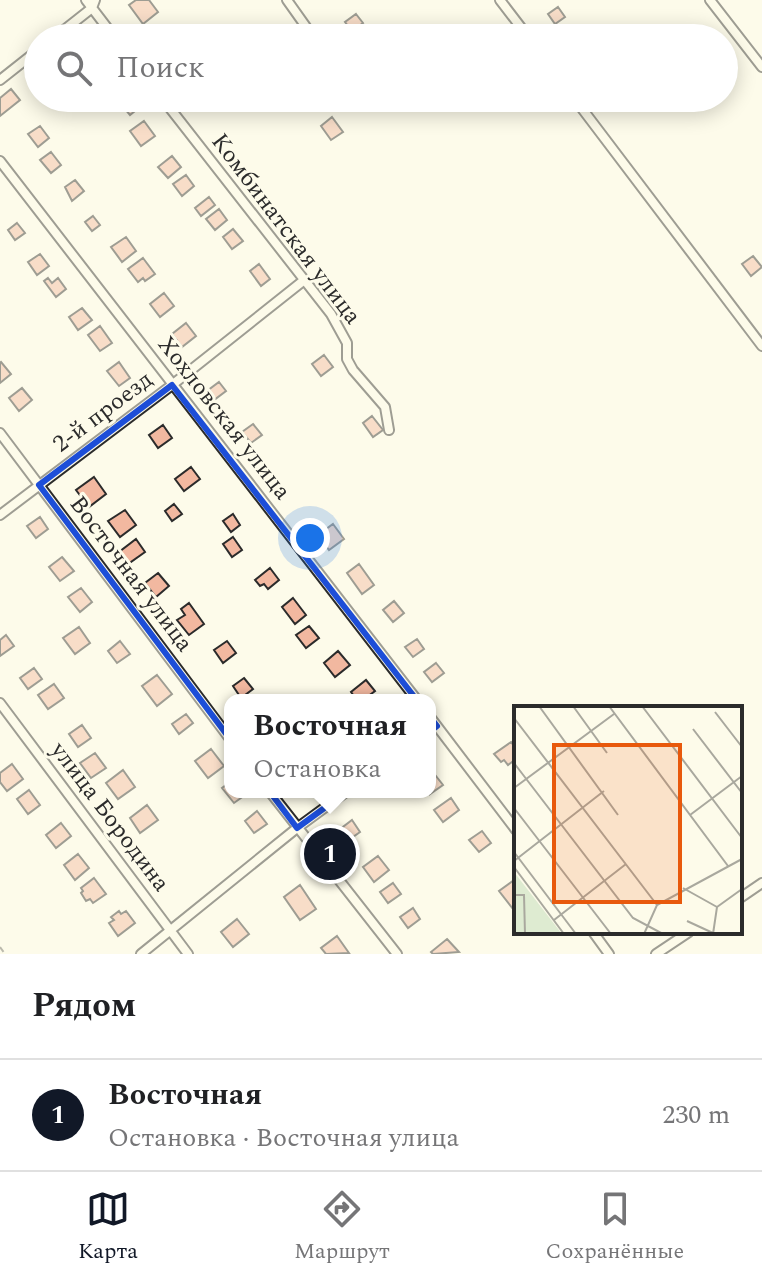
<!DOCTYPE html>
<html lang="ru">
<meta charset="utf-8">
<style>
body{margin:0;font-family:Spectral,serif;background:#f6f6f6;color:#202124}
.you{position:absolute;left:310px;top:538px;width:28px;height:28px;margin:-20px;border:6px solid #fff;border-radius:50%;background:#1a73e8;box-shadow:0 0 0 12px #1a73e833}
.badge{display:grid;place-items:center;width:52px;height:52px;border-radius:50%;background:#111827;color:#fff;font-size:26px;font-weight:700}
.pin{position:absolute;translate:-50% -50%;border:4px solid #fff;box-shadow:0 2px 8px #0006}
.popup{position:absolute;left:224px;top:694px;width:212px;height:104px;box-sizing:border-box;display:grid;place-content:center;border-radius:16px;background:#fff;filter:drop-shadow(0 2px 6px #0005);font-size:26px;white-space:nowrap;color:#757577}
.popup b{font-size:30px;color:#202124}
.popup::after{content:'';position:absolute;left:50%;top:100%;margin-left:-16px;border:16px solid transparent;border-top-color:#fff}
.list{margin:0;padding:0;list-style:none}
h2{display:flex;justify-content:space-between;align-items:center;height:104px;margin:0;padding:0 32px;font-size:34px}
h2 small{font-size:26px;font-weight:400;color:#757577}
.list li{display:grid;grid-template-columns:52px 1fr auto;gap:24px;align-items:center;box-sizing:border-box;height:112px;padding:0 32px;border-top:2px solid #e0e0e0}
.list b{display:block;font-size:30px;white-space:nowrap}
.list p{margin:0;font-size:26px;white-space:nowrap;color:#757577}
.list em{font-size:26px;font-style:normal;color:#757577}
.icon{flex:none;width:44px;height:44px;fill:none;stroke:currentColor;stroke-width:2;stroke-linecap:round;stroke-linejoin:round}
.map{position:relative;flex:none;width:762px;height:954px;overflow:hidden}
.search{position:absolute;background:#fff;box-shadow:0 4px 20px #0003;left:24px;right:24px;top:24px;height:88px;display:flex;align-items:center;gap:20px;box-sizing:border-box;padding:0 28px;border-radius:44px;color:#757577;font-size:30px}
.sheet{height:216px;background:#fff}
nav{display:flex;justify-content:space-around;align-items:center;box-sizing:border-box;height:112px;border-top:2px solid #e0e0e0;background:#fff;font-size:22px;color:#757577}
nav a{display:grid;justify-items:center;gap:4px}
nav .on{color:#111827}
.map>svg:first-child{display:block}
</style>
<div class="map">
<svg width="762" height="954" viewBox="0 0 762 954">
<rect width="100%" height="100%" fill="#fdfbea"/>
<!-- building -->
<path fill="#f2b8a0" stroke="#2b2b2b" stroke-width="2" d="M136,0H149L158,12L143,24L129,5Z
M558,7L565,17L555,24L548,14Z
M356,14L363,23L352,31L345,22Z
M472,27L480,37L460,38L459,37Z
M11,89L20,100L0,116V98Z
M116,98H135L141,106L130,115Z
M332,117L343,132L331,140L321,126Z
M144,121L155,136L141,146L130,131Z
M40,126L49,138L38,147L28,134Z
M51,152L61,165L51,173L40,160Z
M172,156L181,167L168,178L158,167Z
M186,175L194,186L182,196L173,184Z
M75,180L84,191L72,201L65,187Z
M209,197L215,205L201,216L195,208Z
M219,209L227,220L215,230L206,219Z
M93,216L100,225L92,231L85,222Z
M17,223L25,233L15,240L8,230Z
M233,229L243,241L232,249L223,237Z
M126,237L136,251L122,262L111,247Z
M40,254L49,266L37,275L28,262Z
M753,256L762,267L751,276L742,264Z
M143,258L155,274L145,281L143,278L138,282L128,269Z
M259,264L270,279L261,286L250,271Z
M48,278L52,283L58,278L66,289L56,297L44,281Z
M164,293L174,306L160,317L150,304Z
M82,308L92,320L78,330L69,317Z
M186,323L196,336L182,347L172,334Z
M100,326L112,343L100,351L88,335Z
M324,355L333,367L321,376L312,364Z
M1,362L11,374L0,383V363Z
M119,362L130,378L119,386L107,371Z
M219,382L226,391L214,400L207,391Z
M22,388L32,400L19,411L9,398Z
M372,416L383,430L373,437L363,423Z
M253,424L262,435L251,443L242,432Z
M163,425L172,438L158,448L149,435Z
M191,467L200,479L184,491L175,479Z
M94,477L106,494L89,507L76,490Z
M174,504L182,514L172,521L165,511Z
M125,510L136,525L120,537L108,521Z
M233,514L240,525L231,532L223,521Z
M40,517L48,529L36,538L27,526Z
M333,524L344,539L329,550L318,535Z
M233,537L242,550L232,557L223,544Z
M136,539L145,552L128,564L119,552Z
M62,557L74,571L60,581L49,567Z
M359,564L374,585L362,594L347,573Z
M270,568L279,580L268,589L264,584L260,586L255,580Z
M158,573L169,586L156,597L145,583Z
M81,588L92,602L80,612L68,597Z
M293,598L306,615L295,624L282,607Z
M394,601L404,613L393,622L383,610Z
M189,603L204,624L189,635L177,620L185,615L181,609Z
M309,626L319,638L306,648L296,635Z
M79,627L90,643L75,654L63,638Z
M6,635L14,646L0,656V640Z
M417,639L424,649L413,657L405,647Z
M120,641L130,654L117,663L108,651Z
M227,641L236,653L223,663L214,650Z
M338,651L350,665L335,677L324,663Z
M436,663L444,673L432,682L424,672Z
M34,668L42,679L28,689L20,678Z
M157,675L172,694L157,706L142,686Z
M244,678L253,689L241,698L233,686Z
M366,680L375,691L363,700H357L351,692Z
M54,684L64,698L48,709L38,695Z
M186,714L193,723L179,734L172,724Z
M82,725L91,738L78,747L69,734Z
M511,742L516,748V759L508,765L504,760L501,762L494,754Z
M211,749L224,766L208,778L195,761Z
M95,753L106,768L91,778L80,763Z
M12,764L23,779L7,791L0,782V773Z
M123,770L135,787L118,799L106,783Z
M432,771L443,785L430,794V772Z
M230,782V792H243L245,795L234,803L222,788Z
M29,790L40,805L28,814L17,799Z
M451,798L459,810L443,822L434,810Z
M147,805L158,820L140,833L130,818Z
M257,811L267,824L254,833L245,821Z
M352,820L360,832L343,844L335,833Z
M61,823L71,836L56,848L46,835Z
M482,831L491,843L479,852L469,840Z
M78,854L89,868L75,880L64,865Z
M378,856L389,870L374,882L363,867Z
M94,878L106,894L93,903L90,899L86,901L81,893L83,891L81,888Z
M514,880L516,884V907L513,909L499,891Z
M393,883L401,894L388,903L380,892Z
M300,885L316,909L300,920L284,897Z
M413,908L420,919L408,928L400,917Z
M119,911L121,914L126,911L135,923L118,936L109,923L114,920L111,917Z
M237,919L249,934L233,947L221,932Z
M337,936L349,953L326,954L321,948Z
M447,939L459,952L433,954L431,952Z"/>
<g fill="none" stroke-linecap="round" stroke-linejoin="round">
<defs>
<path id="street" d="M86,0L115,38
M287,0L314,38
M500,0L529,38
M710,0L762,67
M54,38L92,8L95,0
M0,80L38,50
M162,98L331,314L347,343V359L353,370L385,407L389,430
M574,98L762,346
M0,161L417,700
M0,433L230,739
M0,515L172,385L303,281
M0,703L188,954
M430,717L516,830
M270,792L397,954
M740,898L762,883
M593,932L609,954
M141,954L297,828L346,792
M656,954L689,932"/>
</defs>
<!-- street casing -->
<use href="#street" stroke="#2b2b2b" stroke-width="12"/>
<!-- path -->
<path stroke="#6a6964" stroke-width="2" stroke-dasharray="6 4" stroke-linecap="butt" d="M0,947L5,954"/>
<!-- street -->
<use href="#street" stroke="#fdfbea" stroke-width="8"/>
</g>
<!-- marked area -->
<path d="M0 0H762V954H0ZM172,385L437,726L297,828L39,485Z" fill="#fdfbea" fill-opacity=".55" fill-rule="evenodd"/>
<path fill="none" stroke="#1d4ed8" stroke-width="6" stroke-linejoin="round" d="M172,385L437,726L297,828L39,485Z"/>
<g text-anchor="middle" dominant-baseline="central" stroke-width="6" stroke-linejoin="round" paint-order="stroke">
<!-- street labels -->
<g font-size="24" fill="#2b2b2b" stroke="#fdfbea">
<text transform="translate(286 229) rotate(53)">Комбинатская улица</text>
<text transform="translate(103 412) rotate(-37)">2-й проезд</text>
<text transform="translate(224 418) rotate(52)">Хохловская улица</text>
<text transform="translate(131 574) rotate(53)">Восточная улица</text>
<text transform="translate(110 817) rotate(53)">улица Бородина</text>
</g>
</g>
<!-- overview -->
<g transform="translate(514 706)">
<rect width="228" height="228" fill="#fdfbea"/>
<path d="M0,166L48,228H0Z" fill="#deebd1"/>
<path fill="none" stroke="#a9a89e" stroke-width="2" d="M25,0L104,109M59,0L93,47M95,0L214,160M128,0L228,132M201,6L228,41M0,12L143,199M179,23L228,87M0,57L119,212L149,228M0,82L100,8M0,102L97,228M176,109L228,70M0,146L62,228M0,155L90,85M0,161L50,228M169,182L203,201M0,189H10L11,228M40,214L112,158M173,215L199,227M130,228L143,199L228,153M199,228L203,201L228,183"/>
<path fill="#e8590c" fill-opacity="0.15" stroke="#e8590c" stroke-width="4" d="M40,39H166V196H40Z"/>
<rect width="228" height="228" fill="none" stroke="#2b2b2b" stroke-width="4"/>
</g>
</svg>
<div class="you"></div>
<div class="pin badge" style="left:330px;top:854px">1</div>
<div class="popup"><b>Восточная</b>Остановка</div>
<div class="search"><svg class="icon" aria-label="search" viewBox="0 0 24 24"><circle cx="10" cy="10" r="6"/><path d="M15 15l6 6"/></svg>Поиск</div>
</div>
<section class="sheet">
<h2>Рядом<small></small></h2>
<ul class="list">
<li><span class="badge">1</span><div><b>Восточная</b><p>Остановка · Восточная улица</p></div><em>230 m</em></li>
</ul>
</section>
<nav>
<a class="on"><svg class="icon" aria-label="map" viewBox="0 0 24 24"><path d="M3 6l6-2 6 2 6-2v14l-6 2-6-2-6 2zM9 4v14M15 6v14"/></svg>Карта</a>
<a><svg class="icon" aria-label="directions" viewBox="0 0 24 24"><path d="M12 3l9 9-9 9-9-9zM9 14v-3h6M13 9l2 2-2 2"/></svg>Маршрут</a>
<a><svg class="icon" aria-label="saved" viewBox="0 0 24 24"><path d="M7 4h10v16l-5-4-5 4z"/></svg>Сохранённые</a>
</nav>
